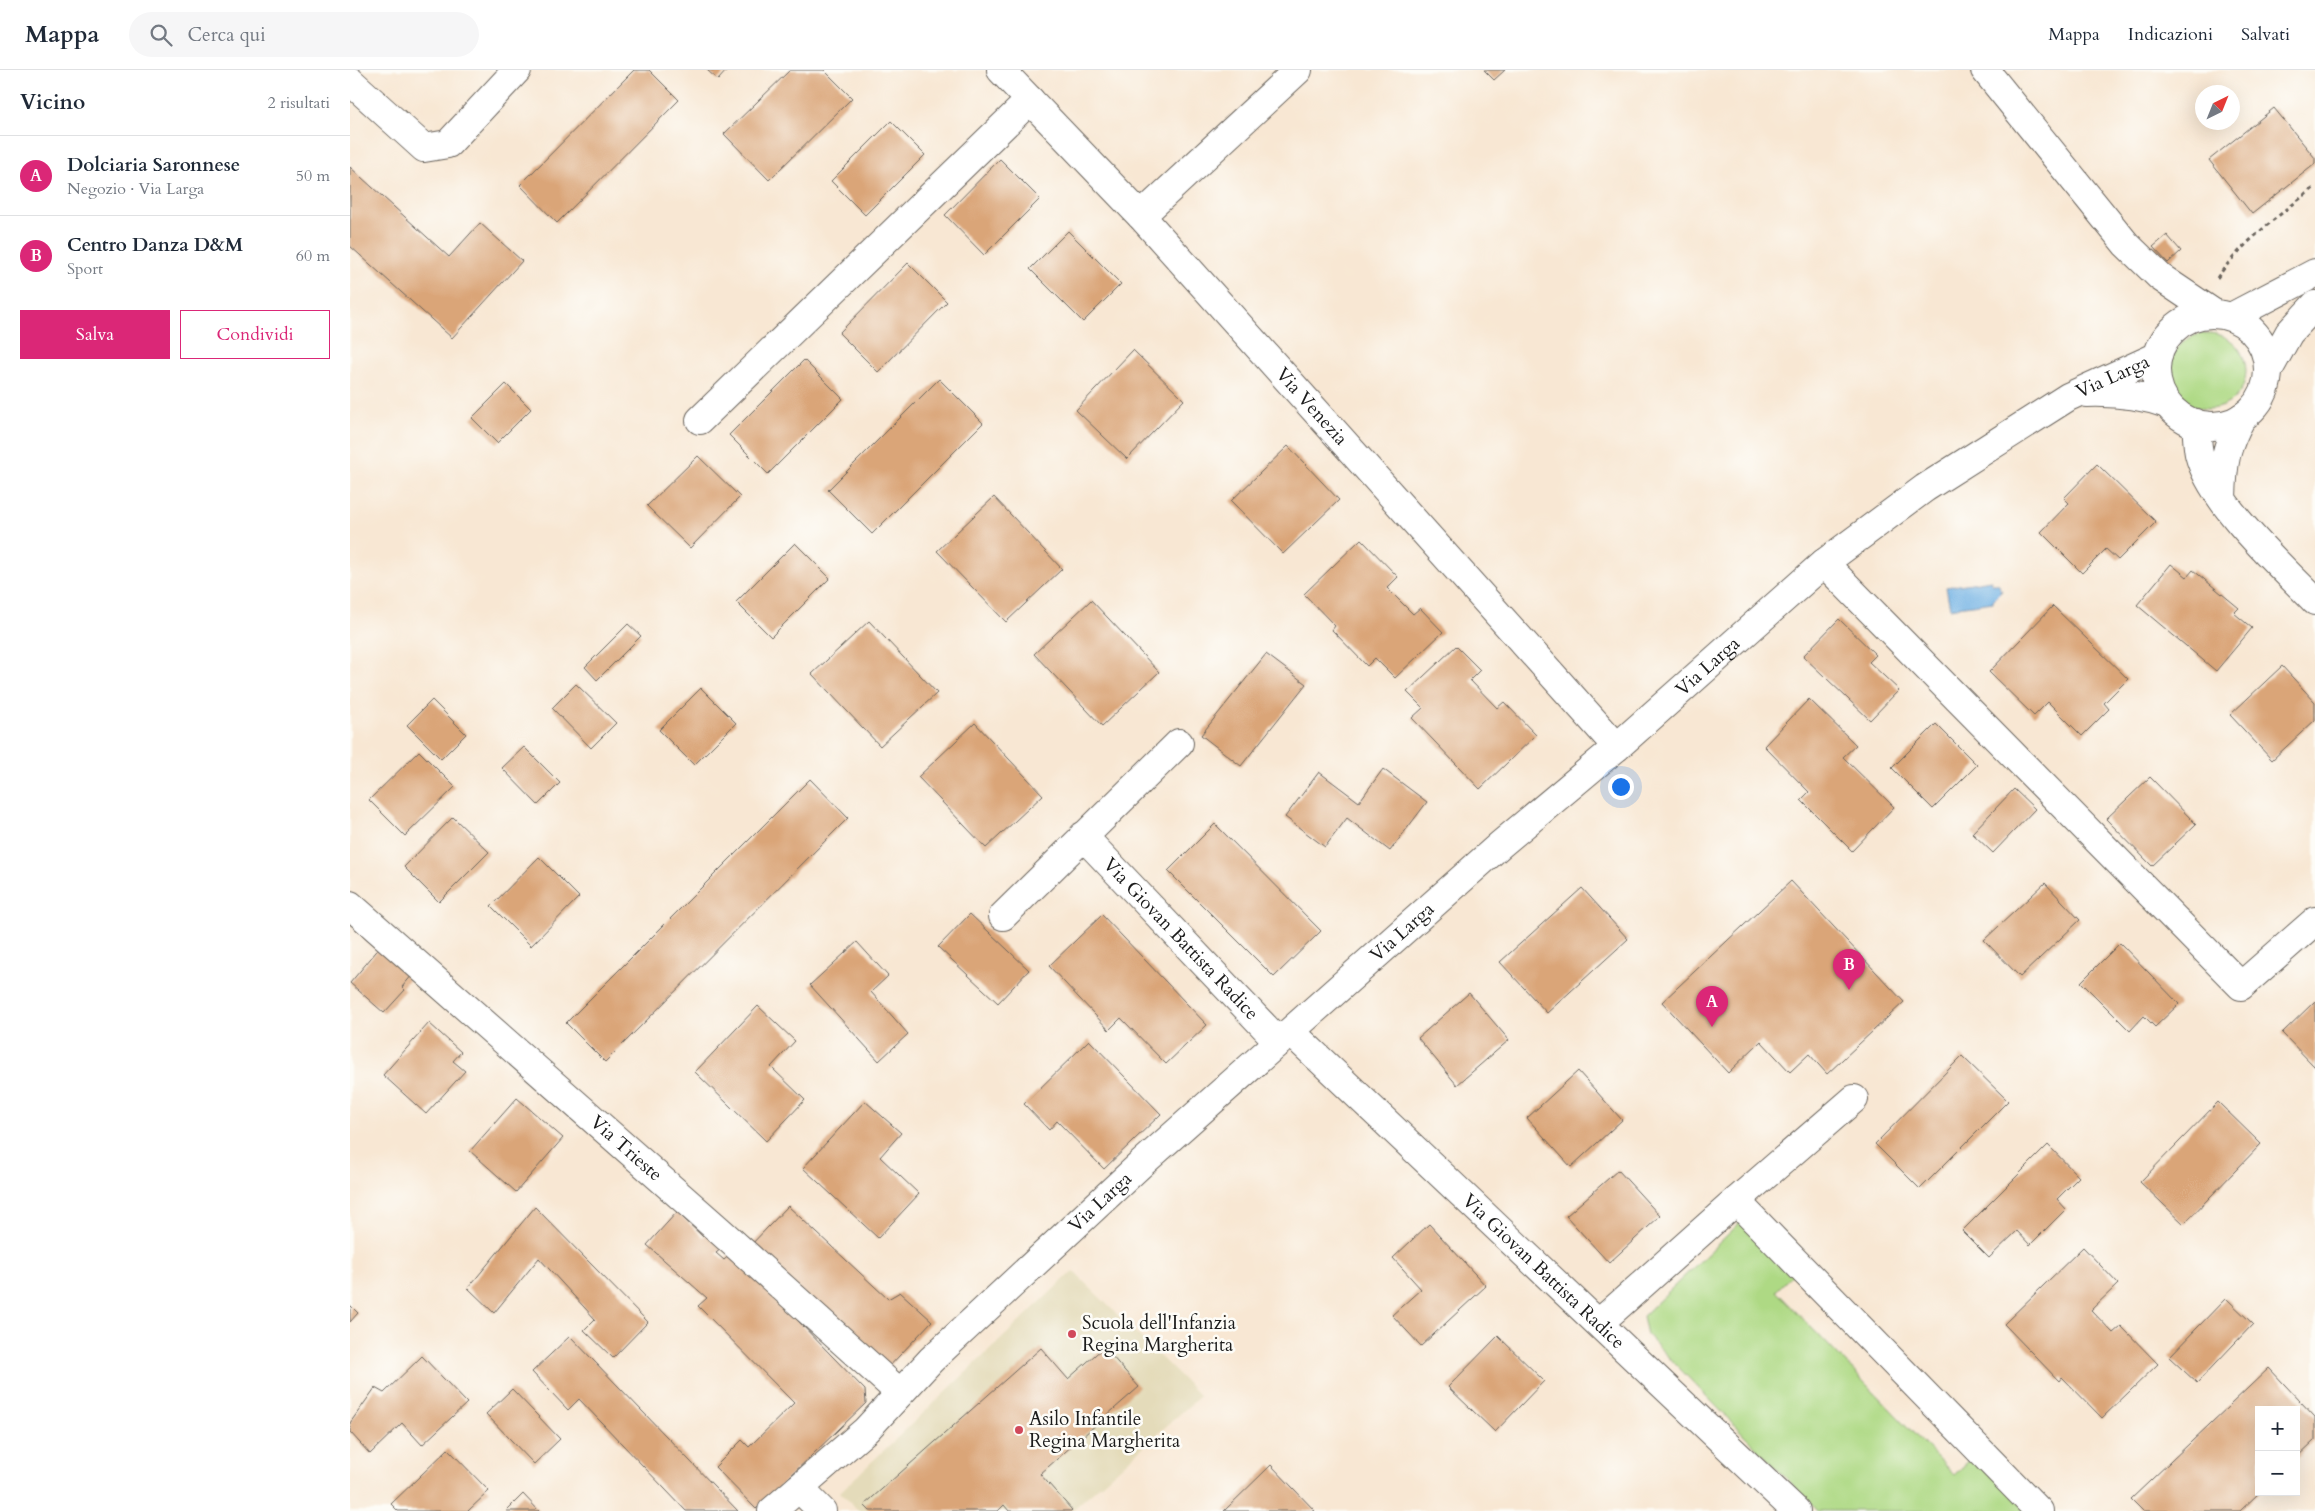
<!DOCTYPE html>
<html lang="it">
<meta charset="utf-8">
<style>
body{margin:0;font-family:Cardo,serif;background:#f6f6f7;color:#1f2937}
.controls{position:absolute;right:15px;bottom:15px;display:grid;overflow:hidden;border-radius:0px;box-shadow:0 5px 20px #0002}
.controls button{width:45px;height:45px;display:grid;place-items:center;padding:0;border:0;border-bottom:1px solid #e0e1e3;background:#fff;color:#1f2937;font:25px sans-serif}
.compass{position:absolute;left:1845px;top:15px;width:45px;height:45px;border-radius:50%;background:#fff;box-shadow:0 5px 20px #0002;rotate:43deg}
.you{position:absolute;left:1270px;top:716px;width:18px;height:18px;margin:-12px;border:4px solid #fff;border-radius:50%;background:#1a73e8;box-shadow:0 0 0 8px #1a73e833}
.badge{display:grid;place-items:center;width:32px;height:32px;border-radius:50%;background:#db2777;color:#fff;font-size:16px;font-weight:700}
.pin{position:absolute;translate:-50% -41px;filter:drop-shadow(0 1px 2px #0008)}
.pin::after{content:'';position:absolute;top:26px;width:18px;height:15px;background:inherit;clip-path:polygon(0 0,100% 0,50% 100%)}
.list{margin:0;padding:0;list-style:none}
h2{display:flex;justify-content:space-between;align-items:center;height:65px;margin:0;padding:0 20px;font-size:21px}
h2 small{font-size:16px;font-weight:400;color:#747a83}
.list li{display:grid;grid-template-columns:32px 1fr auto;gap:15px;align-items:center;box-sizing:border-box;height:80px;padding:0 20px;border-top:1px solid #e0e1e3}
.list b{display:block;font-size:19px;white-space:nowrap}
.list p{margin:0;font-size:16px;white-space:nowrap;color:#747a83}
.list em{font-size:16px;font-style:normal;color:#747a83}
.actions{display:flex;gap:10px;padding:15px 20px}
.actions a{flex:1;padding:11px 0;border:1px solid #db2777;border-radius:0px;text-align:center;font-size:18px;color:#db2777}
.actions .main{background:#db2777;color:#fff}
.icon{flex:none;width:28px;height:28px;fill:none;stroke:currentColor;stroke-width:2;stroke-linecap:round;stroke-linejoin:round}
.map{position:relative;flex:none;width:1965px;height:1441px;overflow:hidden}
header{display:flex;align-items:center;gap:30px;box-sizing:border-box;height:70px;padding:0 25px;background:#fff;border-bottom:1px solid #e0e1e3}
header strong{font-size:24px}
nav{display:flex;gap:28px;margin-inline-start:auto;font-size:18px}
.search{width:350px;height:45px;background:#f6f6f7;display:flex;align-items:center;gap:12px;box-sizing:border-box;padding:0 18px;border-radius:28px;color:#747a83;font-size:19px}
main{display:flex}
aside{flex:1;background:#fff}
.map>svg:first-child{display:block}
</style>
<header>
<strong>Mappa</strong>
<div class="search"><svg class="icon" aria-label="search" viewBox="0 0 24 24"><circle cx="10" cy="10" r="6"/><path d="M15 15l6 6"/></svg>Cerca qui</div>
<nav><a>Mappa</a><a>Indicazioni</a><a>Salvati</a></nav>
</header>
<main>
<aside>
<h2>Vicino<small>2 risultati</small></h2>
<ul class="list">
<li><span class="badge">A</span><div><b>Dolciaria Saronnese</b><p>Negozio · Via Larga</p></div><em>50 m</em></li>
<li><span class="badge">B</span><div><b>Centro Danza D&amp;M</b><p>Sport</p></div><em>60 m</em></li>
</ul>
<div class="actions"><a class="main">Salva</a><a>Condividi</a></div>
</aside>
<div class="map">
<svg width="1965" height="1441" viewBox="0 0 1965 1441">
<rect width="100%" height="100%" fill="#fdfcf7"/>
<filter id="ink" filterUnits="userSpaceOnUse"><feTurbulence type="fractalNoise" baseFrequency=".02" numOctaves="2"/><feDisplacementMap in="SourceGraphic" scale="10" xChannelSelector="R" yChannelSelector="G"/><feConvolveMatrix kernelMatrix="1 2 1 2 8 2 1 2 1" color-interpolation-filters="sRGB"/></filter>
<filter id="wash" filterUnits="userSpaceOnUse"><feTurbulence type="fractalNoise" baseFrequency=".0096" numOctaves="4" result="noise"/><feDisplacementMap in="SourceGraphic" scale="20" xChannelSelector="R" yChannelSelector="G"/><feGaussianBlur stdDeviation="1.12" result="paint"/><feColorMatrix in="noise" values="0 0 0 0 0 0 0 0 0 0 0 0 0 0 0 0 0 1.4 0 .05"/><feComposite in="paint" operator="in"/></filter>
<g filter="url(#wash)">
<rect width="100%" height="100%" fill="#f8e7d3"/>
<!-- built -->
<path fill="#e4dbba" d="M723,1201L850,1326L721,1441H509L490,1422Z"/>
<!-- green -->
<path fill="#aed984" stroke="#657a50" d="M1820 301a38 38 0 1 1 76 0a38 38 0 1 1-76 0Z
M1396,1147L1447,1200L1426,1221L1604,1405L1624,1386L1679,1441H1468L1297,1265L1293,1246Z"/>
<!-- water -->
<path fill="#6fb1e4" stroke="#466680" d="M1641,510V514H1648L1652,521L1643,530V532L1600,538L1596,517Z"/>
<g id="blocks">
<!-- building -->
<path fill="#daa578" d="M284,0H299L329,30L207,153L170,115Z
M357,0H377L368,10Z
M440,0H474L502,28L419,110L374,64Z
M1134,0H1155L1144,10Z
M1924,38L1965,88V94L1902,144L1859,90Z
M541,51L575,85L515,145L481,111Z
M650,89L690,129L634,185L595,145Z
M0,97L99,187L130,153L172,191L102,268L0,176Z
M718,161L771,214L733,252L680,199Z
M1817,165L1831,181L1818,193L1803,177Z
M558,193L597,232L528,302L489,263Z
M783,280L834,330L777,389L726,340Z
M454,290L493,329L418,404L379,365Z
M589,309L633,353L522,464L478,420Z
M156,314L181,339L147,373L122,348Z
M938,376L989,430L933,484L881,431Z
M348,386L390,427L340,478L297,436Z
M1747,394L1806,452L1768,490L1756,479L1732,503L1691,462L1719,433L1714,428Z
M644,427L712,499L656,552L587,481Z
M1011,469L1048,507L1037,518L1063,544L1070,538L1093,562L1045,608L1025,588L1017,596L982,560L985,556L954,524Z
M445,473L480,508L421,567L386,532Z
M1821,494L1837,507L1843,500L1889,538L1884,543L1902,558L1866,601L1787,535Z
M741,530L809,602L752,656L684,584Z
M1703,536L1778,609L1754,633L1759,639L1732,666L1698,632L1684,646L1639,602Z
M1489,549L1526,585L1519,592L1549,620L1520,650L1453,586Z
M519,551L587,623L530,676L462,604Z
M278,554L291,566L247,610L235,597Z
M1106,576L1130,600L1120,610L1147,638L1154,632L1186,665L1130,719L1062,648L1073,638L1057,622Z
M916,584L956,614L891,696L851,665Z
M1932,596L1965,632V650L1922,690L1880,645Z
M226,614L266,653L241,678L202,638Z
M351,618L386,653L344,695L309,660Z
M1459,629L1506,675L1493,687L1544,737L1502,781L1451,730L1459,722L1414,676Z
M82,630L116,664L91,689L57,655Z
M625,653L693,725L636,778L568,707Z
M1586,654L1627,695L1583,739L1542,698Z
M174,677L210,713L188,735L152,698Z
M69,681L105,717L55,766L19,730Z
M1033,699L1077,732L1040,781L997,748L975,777L935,747L969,702L1009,732Z
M1800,707L1846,754L1802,796L1756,749Z
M460,709L498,748L255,992L216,953Z
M1664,719L1685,739L1643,783L1622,763Z
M103,747L139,782L89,832L54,797Z
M865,754L971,861L924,907L818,801Z
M189,787L229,827L181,876L141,836Z
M1441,811L1554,932L1477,1004L1459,984L1440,1002L1411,971L1378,1003L1312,932Z
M1695,813L1730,850L1670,907L1634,870Z
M1232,818L1278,869L1197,943L1150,892Z
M620,844L679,900L648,933L588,877Z
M752,845L857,955L816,994L771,948L759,960L699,896Z
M507,872L538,906L521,922L558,964L529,991L460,915Z
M1770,873L1829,934L1805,957L1794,946L1780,961L1731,912Z
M31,876L63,904L52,917L55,920L34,943L0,913Z
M1119,923L1159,970L1107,1015L1068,968Z
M1965,931V997L1932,963Z
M408,936L445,971L421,997L455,1030L416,1071L345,1002Z
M79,953L111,982L103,991L115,1001L76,1044L33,1005Z
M739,970L811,1044L754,1099L707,1051L699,1060L674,1034Z
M1612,986L1658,1031L1570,1119L1525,1074Z
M1228,1001L1272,1050L1221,1097L1177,1048Z
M167,1028L213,1068L166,1122L120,1081Z
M515,1031L551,1063L530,1087L569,1124L528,1168L453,1098Z
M1868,1032L1911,1074L1834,1154L1790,1112Z
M1698,1075L1729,1107L1707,1129L1716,1139L1680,1175L1667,1161L1639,1188L1612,1161Z
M1268,1100L1310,1146L1259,1193L1216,1146Z
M438,1136L538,1229L550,1222L582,1251L535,1301L399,1177Z
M185,1137L298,1252L263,1288L234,1260L245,1249L189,1188L144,1243L118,1218Z
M327,1142L353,1167L357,1163L372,1178L366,1183L374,1190L382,1183L515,1320L516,1333L406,1439L365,1397L392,1370L399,1377L444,1333L348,1236L357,1228L297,1175Z
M1079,1154L1136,1216L1071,1276L1042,1245L1071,1219L1043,1188Z
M1733,1177L1768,1214L1741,1240L1763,1263L1771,1256L1808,1294L1752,1348L1712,1307L1709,1311L1654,1254Z
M1876,1228L1903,1254L1847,1313L1819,1287Z
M0,1235L8,1243L0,1252Z
M220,1266L388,1441H336L229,1329L218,1340L182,1302Z
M1148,1266L1194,1311L1145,1362L1098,1317Z
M754,1277L789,1317L690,1404L722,1440L721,1441H659L654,1435L648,1441H520L514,1435L691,1278L718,1309Z
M72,1286L117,1333L72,1375L52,1353L20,1384L0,1362V1353L25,1318L34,1323Z
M1919,1298L1965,1347V1370L1946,1388V1340H1909V1423L1890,1441H1793L1781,1429Z
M162,1319L210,1369L184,1394L136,1344Z
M98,1379L139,1421L118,1441H48L41,1434Z
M921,1395L965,1441H874Z
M173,1424L189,1441H156Z"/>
</g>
</g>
<g filter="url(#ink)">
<use href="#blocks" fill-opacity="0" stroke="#69635c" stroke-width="1"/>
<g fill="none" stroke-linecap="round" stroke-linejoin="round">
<defs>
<g id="minor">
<path id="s1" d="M651,0L791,146L1267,677"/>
<path d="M1635,0L1776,174L1810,207L1865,244"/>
<path d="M0,11L74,78L98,74L167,0"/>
<path d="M791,146L948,0"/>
<circle cx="1862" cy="300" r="56"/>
<path d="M1881,247L1965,203"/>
<path d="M1918,301L1939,263L1965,235"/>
<path d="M1737,323C1765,322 1791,325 1817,334"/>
<path d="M350,350L680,30"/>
<path d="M1846,353C1847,363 1847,374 1849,384C1861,433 1930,495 1965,531"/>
<path d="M1872,428C1873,393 1875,378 1892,347"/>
<path d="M1474,493L1891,916L1965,851"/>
<path id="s2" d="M733,766L929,972"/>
<path id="s3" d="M0,835L370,1161L550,1323"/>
<path d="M653,846L829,673"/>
<path id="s4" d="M941,962L1446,1441"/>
<path d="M1386,1131L1504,1029"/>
<path d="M1249,1253L1386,1131L1689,1441"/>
<path d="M449,1418L472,1441"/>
<path id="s5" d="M422,1441L516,1360L581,1290L790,1095L1150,775L1267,677L1474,493L1575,418L1718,327L1808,286"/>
</g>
</defs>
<!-- minor casing -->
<use href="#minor" stroke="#69635c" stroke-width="30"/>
<!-- path -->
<path stroke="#69635c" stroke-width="3" stroke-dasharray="4 4" stroke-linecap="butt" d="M1867,208C1892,172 1931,144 1965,117"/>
<!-- minor -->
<use href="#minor" stroke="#fff" stroke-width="28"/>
</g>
</g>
<!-- markers -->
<g fill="#d1495b" stroke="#fdfcf7" stroke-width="2">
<circle cx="722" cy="1264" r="5"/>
<circle cx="669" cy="1360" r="5"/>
</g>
<g text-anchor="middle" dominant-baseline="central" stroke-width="5" stroke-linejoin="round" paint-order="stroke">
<!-- street labels -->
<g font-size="19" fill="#1c1c1c" stroke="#fdfcf7">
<text stroke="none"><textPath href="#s5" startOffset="1761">Via Larga</textPath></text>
<text stroke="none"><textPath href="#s1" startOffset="458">Via Venezia</textPath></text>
<text stroke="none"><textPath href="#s5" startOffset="1261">Via Larga</textPath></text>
<text stroke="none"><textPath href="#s5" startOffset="856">Via Larga</textPath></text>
<text stroke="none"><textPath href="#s2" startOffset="142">Via Giovan Battista Radice</textPath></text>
<text stroke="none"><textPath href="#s3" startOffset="368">Via Trieste</textPath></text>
<text stroke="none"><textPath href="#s5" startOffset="451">Via Larga</textPath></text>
<text stroke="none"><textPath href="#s4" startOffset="348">Via Giovan Battista Radice</textPath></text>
</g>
<!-- poi labels -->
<g font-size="19" fill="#1c1c1c" stroke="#fdfcf7" text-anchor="start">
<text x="732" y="1253">Scuola dell'Infanzia<tspan x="732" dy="22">Regina Margherita</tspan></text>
<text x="679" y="1349">Asilo Infantile<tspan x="679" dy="22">Regina Margherita</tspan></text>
</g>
</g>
</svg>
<div class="controls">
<button>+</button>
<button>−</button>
</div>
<svg class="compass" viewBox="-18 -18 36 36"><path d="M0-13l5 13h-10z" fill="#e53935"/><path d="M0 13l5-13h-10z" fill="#747a83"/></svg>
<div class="you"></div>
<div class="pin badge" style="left:1362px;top:957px">A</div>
<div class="pin badge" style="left:1499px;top:920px">B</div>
</div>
</main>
